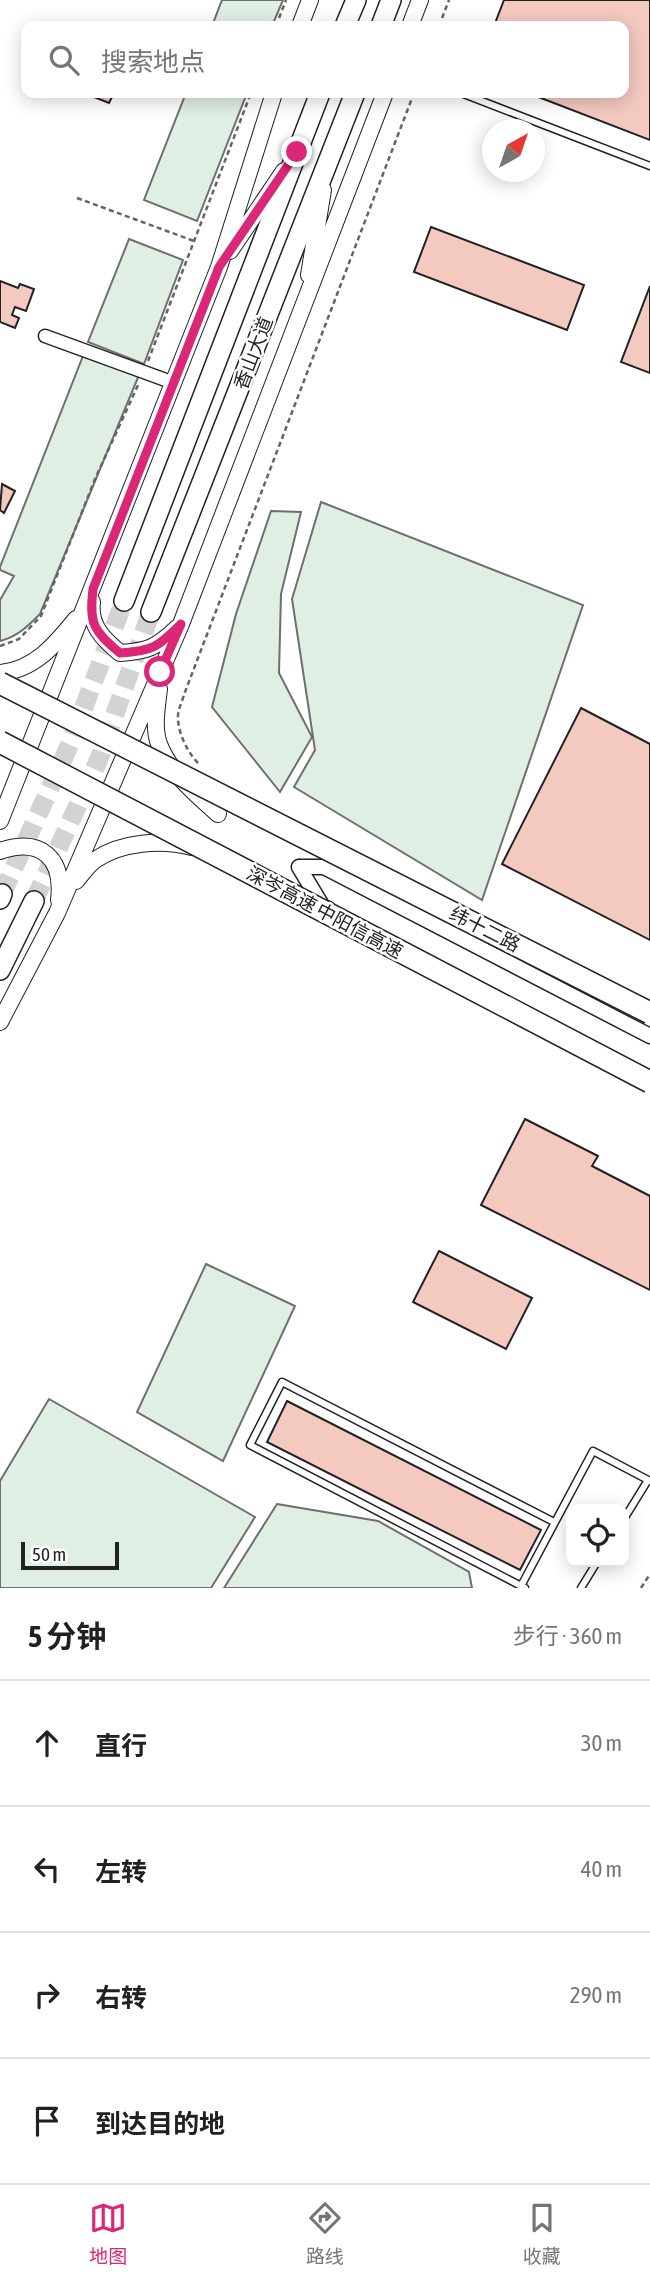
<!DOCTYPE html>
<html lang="zh">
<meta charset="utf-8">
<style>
body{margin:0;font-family:"Asap Condensed","Noto Sans SC",sans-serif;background:#f2f2f2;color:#202124}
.controls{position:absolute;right:21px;bottom:21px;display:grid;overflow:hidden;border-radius:14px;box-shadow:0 4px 18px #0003}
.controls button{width:63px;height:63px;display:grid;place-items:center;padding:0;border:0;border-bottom:2px solid #e0e0e0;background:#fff;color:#202124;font:35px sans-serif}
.compass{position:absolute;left:482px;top:119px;width:63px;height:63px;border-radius:50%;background:#fff;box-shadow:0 4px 18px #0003;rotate:40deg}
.scale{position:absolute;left:21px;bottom:18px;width:98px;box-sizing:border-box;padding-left:7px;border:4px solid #222;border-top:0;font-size:19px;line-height:24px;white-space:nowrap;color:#222;-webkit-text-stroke:5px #fff;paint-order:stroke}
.stop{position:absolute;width:21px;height:21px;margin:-16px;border:5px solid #db2777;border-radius:50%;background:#fff}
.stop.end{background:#db2777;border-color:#fff;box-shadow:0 2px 7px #0008}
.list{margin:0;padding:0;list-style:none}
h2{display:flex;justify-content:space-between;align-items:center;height:91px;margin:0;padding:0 28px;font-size:30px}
h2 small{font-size:23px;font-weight:400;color:#757577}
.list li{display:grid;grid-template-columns:46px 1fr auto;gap:21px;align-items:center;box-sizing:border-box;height:126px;padding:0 28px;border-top:2px solid #e0e0e0}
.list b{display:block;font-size:26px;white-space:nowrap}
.list em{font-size:23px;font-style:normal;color:#757577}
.icon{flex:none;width:38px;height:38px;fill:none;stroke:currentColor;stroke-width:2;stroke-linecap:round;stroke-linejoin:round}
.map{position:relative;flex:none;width:650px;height:1588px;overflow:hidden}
.search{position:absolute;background:#fff;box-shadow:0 4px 18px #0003;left:21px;right:21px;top:21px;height:77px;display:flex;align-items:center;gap:18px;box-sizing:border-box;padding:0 24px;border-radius:14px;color:#757577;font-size:26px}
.sheet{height:595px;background:#fff}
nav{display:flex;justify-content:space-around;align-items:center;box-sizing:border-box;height:98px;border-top:2px solid #e0e0e0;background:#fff;font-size:19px;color:#757577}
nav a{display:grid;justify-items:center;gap:4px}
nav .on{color:#db2777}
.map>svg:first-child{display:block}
</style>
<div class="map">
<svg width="650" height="1588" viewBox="0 0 650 1588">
<rect width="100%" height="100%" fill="#fff"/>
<!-- green -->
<path fill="#e0efe3" stroke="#6f6f6f" stroke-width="2" d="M222,0H283L272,26H212Z
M186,93H247L197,221L144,200Z
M129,239L183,260L144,364L88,342Z
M83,356L139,375L40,614C28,626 17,637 0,641V600L14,576L0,570V567Z
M321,502L583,605L482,900L294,787L315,750L292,599Z
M271,511L301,512L281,594L279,673L312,737L280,792L212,707L236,614Z
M206,1264L295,1306L223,1461L137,1412Z
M49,1399L255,1517L211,1588H0V1481Z
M277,1504L378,1521L469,1572L472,1588H224Z"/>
<!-- building -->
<path fill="#f3c9c0" stroke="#222" stroke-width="2" d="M504,0H650V140L528,93H624V26H494Z
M84,93H114L109,103Z
M431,227L584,285L567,330L414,272Z
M0,281L18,288L20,284L34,289L26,311L15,307L12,315L19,318L15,328L0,322Z
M650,286V373L621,362Z
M2,484L15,491L4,513L0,510Z
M581,708L650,744V940L502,864Z
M525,1119L598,1156L592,1166L650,1196V1290L481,1205Z
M439,1251L532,1298L506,1349L413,1302Z
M287,1401L541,1530L520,1570L267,1442Z"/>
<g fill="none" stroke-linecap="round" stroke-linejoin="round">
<!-- trunk-tunnel -->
<path stroke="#d3d3d3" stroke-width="19" stroke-dasharray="19 10" stroke-linecap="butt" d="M2,894L70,744L124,601
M34,901L99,759L151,612"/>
<defs>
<path id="service" d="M461,93L650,166
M624,1519L648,1480
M521,1586L593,1451L650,1481
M525,1588L250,1445L282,1382L554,1522
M581,1588L597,1562"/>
<path id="minor" d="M45,336L174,383"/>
<path id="tertiary" d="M299,867L323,907L328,909
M299,867H324L650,1036"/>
<path id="secondary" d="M300,26L310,0
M410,26L420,0
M230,251L284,171
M309,275L323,190
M92,602C89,625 103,639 120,653C148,651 156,648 177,628
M0,673C34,670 55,645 76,619
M159,689C157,706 153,728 159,744C170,773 196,794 218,814
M0,821L219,267L274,93
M0,851C41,837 64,858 59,900
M76,881C82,874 88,865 95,860C121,842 161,839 192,847
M0,1022L57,913L181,624L385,93"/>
<path id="trunk" d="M345,26L356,0
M381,26L391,0
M124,601L320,93
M151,612L355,93
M0,899L2,894
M0,970L34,901"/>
</defs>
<!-- service casing -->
<use href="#service" stroke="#222" stroke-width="9"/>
<!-- minor casing -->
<use href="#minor" stroke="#222" stroke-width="15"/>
<!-- tertiary casing -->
<use href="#tertiary" stroke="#222" stroke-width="17"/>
<!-- secondary casing -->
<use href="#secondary" stroke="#222" stroke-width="18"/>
<!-- trunk casing -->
<use href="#trunk" stroke="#222" stroke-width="22"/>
<!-- path -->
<path stroke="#646464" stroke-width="2.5" stroke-dasharray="5 3.5" stroke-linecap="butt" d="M276,26L286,0
M439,26L449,0
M77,198L194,241
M148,361L251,93
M0,646L19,639L41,616L95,479L139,383
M198,763C187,752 177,731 178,715C179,707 183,699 185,692L414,93
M641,1588L650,1574"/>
<!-- service -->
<use href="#service" stroke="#fff" stroke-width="6"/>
<!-- minor -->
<use href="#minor" stroke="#fff" stroke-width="12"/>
<!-- tertiary -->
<use href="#tertiary" stroke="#fff" stroke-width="14"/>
<!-- secondary -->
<use href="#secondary" stroke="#fff" stroke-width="16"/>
<!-- trunk -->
<use href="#trunk" stroke="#fff" stroke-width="19"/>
<defs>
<path id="motorway-bridge" d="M0,683L650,1013
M0,742L650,1082"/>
</defs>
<!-- motorway-bridge casing -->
<use href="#motorway-bridge" stroke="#222" stroke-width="24" stroke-linecap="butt"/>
<!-- motorway-bridge -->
<use href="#motorway-bridge" stroke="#fff" stroke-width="21"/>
</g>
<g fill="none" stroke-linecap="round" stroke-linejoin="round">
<!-- route -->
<path stroke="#db2777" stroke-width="9" d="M160,672L181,624C158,647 153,651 120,653C93,631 89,623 93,589L219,267L297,152"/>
</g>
<g text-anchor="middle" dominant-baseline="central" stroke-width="5" stroke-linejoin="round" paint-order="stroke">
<!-- street labels -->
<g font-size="19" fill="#222" stroke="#fff">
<text transform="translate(253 353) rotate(-69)">香山大道</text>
<text transform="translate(325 912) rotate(28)">深岑高速 中阳信高速</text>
<text transform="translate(485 929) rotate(27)">纬十二路</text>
</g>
</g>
</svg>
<div class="controls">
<button><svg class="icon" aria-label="locate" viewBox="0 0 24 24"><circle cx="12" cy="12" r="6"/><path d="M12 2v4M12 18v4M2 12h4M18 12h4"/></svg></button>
</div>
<svg class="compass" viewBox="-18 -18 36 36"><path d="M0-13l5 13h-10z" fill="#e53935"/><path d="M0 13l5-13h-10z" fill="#757577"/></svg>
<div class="scale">50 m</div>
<div class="stop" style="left:160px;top:672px"></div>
<div class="stop end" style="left:297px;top:152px"></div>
<div class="search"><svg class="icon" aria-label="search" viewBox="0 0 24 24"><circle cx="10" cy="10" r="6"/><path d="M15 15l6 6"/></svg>搜索地点</div>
</div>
<section class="sheet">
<h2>5 分钟<small>步行 · 360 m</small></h2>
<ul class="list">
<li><svg class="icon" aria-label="ahead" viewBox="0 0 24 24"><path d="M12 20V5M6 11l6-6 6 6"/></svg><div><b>直行</b></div><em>30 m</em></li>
<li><svg class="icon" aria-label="left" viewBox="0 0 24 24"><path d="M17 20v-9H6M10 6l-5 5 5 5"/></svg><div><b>左转</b></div><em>40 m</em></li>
<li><svg class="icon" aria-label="right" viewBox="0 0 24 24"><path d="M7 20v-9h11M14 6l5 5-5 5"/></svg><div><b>右转</b></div><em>290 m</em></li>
<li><svg class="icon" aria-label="arrive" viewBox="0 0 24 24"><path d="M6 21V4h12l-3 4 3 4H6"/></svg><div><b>到达目的地</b></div></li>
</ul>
</section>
<nav>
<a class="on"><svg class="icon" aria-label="map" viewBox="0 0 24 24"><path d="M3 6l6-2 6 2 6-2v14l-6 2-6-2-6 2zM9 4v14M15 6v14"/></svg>地图</a>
<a><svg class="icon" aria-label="directions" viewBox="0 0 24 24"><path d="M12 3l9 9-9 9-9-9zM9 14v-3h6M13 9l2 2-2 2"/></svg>路线</a>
<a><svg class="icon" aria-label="saved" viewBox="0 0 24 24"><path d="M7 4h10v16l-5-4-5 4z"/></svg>收藏</a>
</nav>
